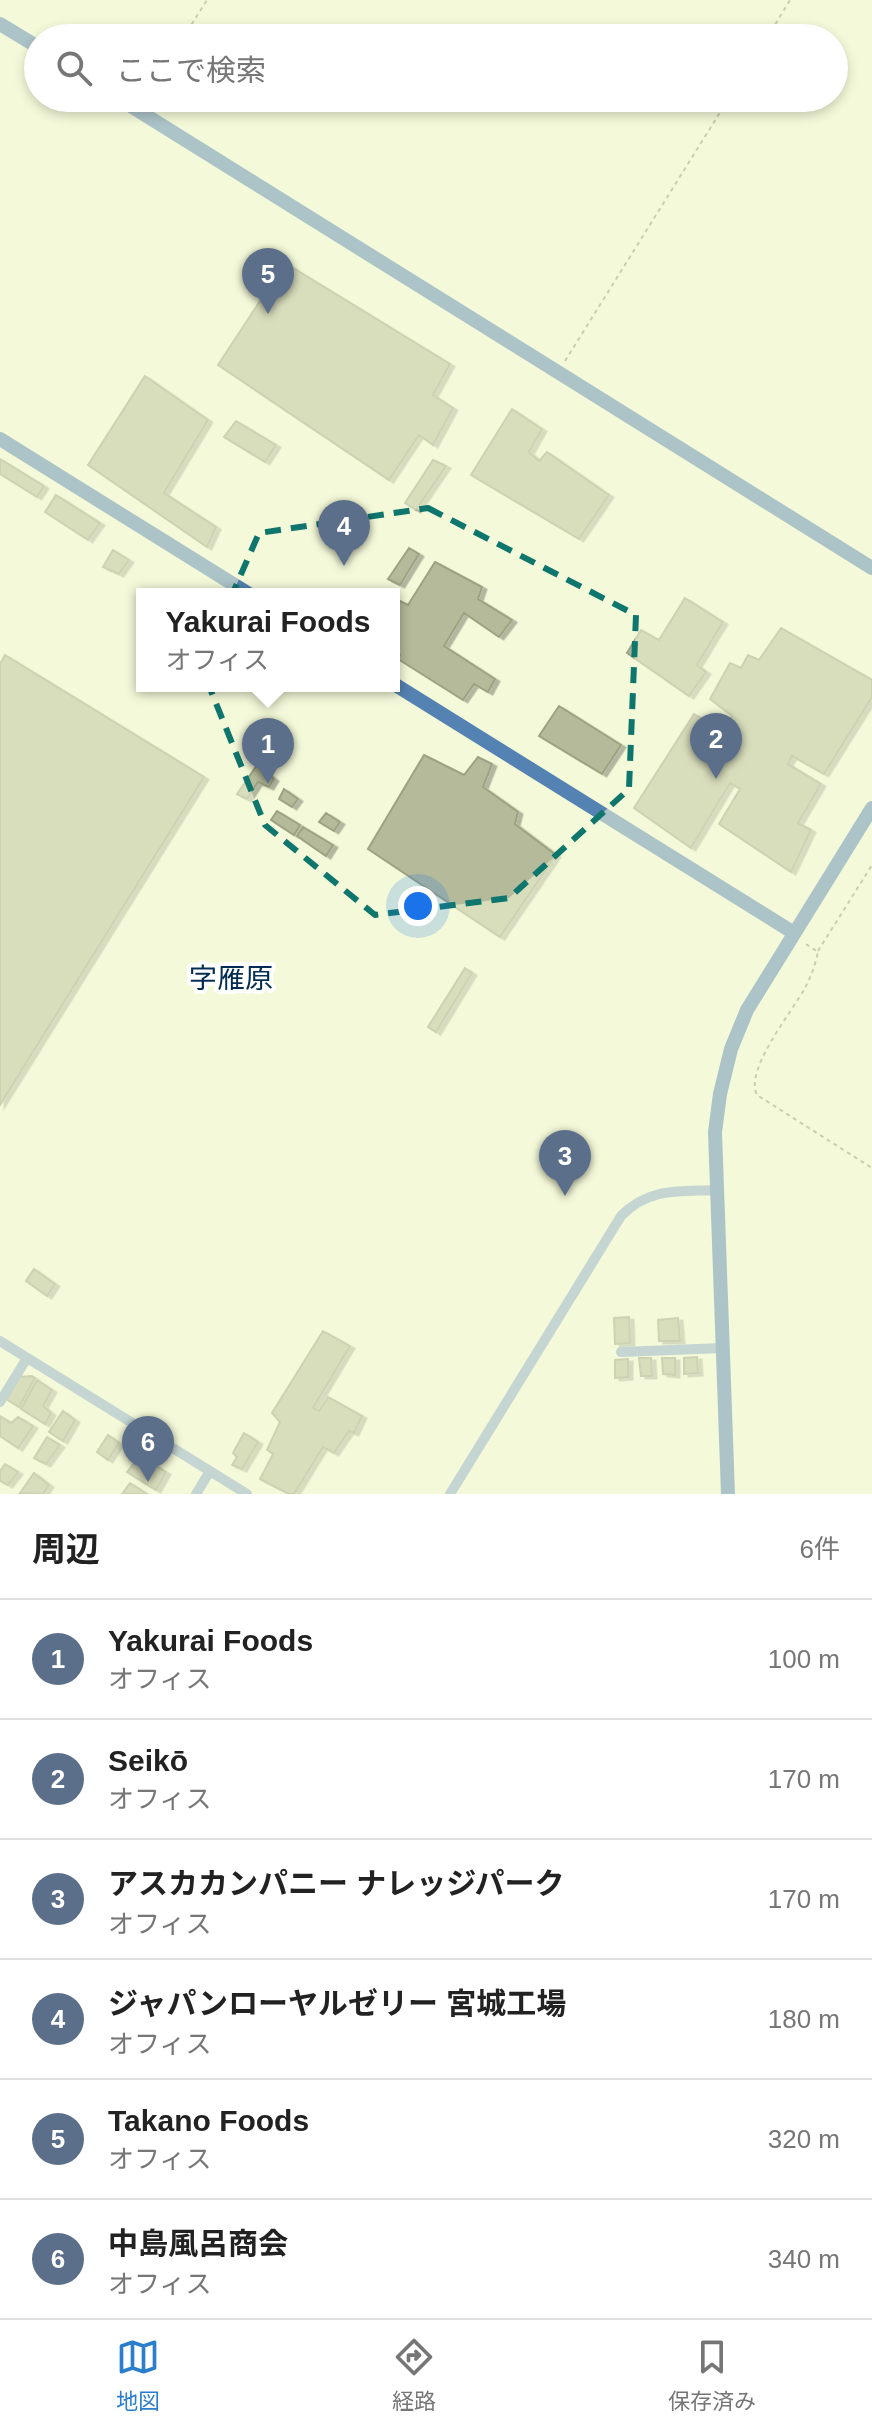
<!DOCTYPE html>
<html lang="ja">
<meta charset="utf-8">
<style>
body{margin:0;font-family:Arial,"Noto Sans JP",sans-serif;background:#f2f2f2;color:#222}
.you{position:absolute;left:418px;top:906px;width:28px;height:28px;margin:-20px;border:6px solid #fff;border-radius:50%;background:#1a73e8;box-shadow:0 0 0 12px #1a73e833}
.badge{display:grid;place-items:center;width:52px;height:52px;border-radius:50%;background:#2a7ecd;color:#fff;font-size:26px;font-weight:700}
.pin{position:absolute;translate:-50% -66px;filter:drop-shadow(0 2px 4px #0008)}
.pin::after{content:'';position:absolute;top:42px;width:28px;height:24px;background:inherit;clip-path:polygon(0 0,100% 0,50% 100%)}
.popup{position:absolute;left:136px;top:588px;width:264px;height:104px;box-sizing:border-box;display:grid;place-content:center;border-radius:0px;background:#fff;filter:drop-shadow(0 2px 6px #0005);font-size:26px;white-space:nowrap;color:#767676}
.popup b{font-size:30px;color:#222}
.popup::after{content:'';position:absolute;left:50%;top:100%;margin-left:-16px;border:16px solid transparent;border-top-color:#fff}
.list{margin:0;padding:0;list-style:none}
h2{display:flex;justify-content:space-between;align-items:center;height:104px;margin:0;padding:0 32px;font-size:34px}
h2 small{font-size:26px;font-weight:400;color:#767676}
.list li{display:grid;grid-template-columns:52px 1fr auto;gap:24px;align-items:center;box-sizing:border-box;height:120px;padding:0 32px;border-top:2px solid #e0e0e0}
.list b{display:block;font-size:30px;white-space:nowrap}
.list p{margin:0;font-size:26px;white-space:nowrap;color:#767676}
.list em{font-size:26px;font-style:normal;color:#767676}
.icon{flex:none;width:44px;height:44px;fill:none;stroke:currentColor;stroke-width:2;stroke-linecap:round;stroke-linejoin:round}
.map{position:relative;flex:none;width:872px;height:1494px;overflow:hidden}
.search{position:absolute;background:#fff;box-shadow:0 4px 12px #0003;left:24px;right:24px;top:24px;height:88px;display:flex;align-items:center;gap:20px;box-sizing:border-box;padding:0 28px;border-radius:44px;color:#767676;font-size:30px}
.sheet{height:824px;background:#fff}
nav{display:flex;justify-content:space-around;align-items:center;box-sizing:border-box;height:112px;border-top:2px solid #e0e0e0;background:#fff;font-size:22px;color:#767676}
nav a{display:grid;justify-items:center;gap:4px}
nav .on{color:#2a7ecd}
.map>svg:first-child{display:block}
</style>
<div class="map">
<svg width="872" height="1494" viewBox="0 0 872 1494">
<defs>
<filter id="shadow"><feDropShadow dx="4.5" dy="2.5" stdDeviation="0" flood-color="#0004"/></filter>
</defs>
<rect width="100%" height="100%" fill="#f4fad9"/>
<!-- building -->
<path fill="#b5ba9a" stroke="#9da283" stroke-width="2" filter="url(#shadow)" d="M285,263L450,364L433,395L453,408L433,445L419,435L389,480L218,365Z
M145,376L208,420L164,493L216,527L207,547L88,465Z
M512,409L542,429L529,452L539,461L547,452L609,495L579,539L471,475Z
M236,421L276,445L265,462L224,437Z
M0,459L44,486L37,497L0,474Z
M433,460L446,466L416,510L405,503Z
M56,495L100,523L88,540L45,512Z
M409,548L419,554L400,585L388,579Z
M113,550L129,560L119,574L103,567Z
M435,562L482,587L478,599L512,620L499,637L464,613L444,646L495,679L488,692L474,684L463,700L398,659L400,655L394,651V603L396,599L408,605Z
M685,598L723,622L697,665L706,672L689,696L627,653L641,630L659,640Z
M781,628L872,680V697L824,774L792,756L788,764L821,784L798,823L811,830L791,872L719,824L740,789L730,783L691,848L634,808L694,714L724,732L732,716L710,699L730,663L741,668L748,655L759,660Z
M5,655L204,777L0,1105V664Z
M559,706L621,745L602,774L539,736Z
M424,755L464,775L478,757L492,764L483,787L518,812L515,824L556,855L500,937L368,849Z
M257,765L274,779L269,787L258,782L247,799L237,794Z
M284,789L298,799L292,807L279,799Z
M277,811L300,825L294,835L271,820Z
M326,813L340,822L334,831L319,822Z
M303,827L333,845L326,856L297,836Z
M465,968L472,973L436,1032L428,1027Z
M34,1269L55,1284L47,1296L26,1281Z
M629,1317L630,1343L615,1344L614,1318Z
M678,1318L680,1341H659L658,1320Z
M323,1331L350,1346L313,1408L319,1411L328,1397L362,1416L354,1433L349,1431L334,1453L323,1447L294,1494H289L260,1479L273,1454L267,1450L280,1422L272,1413Z
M697,1357L698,1373L684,1374V1358Z
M639,1358H651L652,1376H641Z
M662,1358H675V1375L663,1374Z
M628,1359V1377L615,1378V1360Z
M32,1376L35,1378L19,1407L6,1399L19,1377Z
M37,1380L52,1390L43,1406L51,1413L45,1424L21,1409Z
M63,1411L75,1420L63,1441L49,1432Z
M0,1416L11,1423L18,1417L33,1426L18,1448L0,1436Z
M244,1433L258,1442L242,1469L232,1465L237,1457L233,1453Z
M108,1435L119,1443L108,1460L97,1452Z
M47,1437L60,1445L46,1464L34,1458Z
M140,1456L166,1472L156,1490L127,1472Z
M5,1464L18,1472L8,1485L0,1481V1471Z
M34,1473L49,1485L43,1494L20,1493Z
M130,1483L147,1494H122Z"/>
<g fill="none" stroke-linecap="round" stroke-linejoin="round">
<!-- path -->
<path stroke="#969a83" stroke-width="2" stroke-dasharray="4 4" stroke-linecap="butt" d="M183,38L207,0
M767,38L790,0
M565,361L729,98
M806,944L818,952C815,965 811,977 805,988C792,1012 744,1070 757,1095L872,1168
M818,951L872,865"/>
<!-- street -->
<path stroke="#89a8c9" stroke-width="10" d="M0,1341L247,1494
M621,1352L723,1348
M0,1402L27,1358
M196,1494L210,1471
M450,1494L621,1216C649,1187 680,1192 717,1190"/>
<!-- secondary -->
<path stroke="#5482b2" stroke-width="14" d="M0,24L38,47
M118,98L872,568
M0,439L249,594
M394,684L794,933
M728,1494L715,1132L720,1094L731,1049L747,1010L872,808"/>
</g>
<!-- marked area -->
<path d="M0 0H872V1494H0ZM428,508L636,615L629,789L509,898L375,915L265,825L201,666L259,533Z" fill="#f4fad9" fill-opacity=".55" fill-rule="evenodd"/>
<path fill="none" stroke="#0f766e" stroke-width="6" stroke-dasharray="16 10" stroke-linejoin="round" d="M428,508L636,615L629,789L509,898L375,915L265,825L201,666L259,533Z"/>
<g text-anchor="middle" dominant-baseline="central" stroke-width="8" stroke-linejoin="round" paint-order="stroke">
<!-- quarter labels -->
<g font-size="28" fill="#022c51" stroke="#fff">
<text x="231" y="978">字雁原</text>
</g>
</g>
</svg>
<div class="you"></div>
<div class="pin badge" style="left:268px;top:784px;background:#5c6f8a">1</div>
<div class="popup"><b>Yakurai Foods</b>オフィス</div>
<div class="pin badge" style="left:716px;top:779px;background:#5c6f8a">2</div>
<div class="pin badge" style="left:565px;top:1196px;background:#5c6f8a">3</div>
<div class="pin badge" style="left:344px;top:566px;background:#5c6f8a">4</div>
<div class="pin badge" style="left:268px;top:314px;background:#5c6f8a">5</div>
<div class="pin badge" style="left:148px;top:1482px;background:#5c6f8a">6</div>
<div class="search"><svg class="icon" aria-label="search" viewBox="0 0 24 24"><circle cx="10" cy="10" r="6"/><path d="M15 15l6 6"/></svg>ここで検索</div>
</div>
<section class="sheet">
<h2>周辺<small>6件</small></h2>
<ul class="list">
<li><span class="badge" style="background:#5c6f8a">1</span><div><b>Yakurai Foods</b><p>オフィス</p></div><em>100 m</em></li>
<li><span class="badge" style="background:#5c6f8a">2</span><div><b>Seikō</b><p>オフィス</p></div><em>170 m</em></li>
<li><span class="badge" style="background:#5c6f8a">3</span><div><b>アスカカンパニー ナレッジパーク</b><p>オフィス</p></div><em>170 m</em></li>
<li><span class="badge" style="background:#5c6f8a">4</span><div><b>ジャパンローヤルゼリー 宮城工場</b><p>オフィス</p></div><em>180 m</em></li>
<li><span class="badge" style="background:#5c6f8a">5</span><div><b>Takano Foods</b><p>オフィス</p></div><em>320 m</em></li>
<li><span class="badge" style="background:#5c6f8a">6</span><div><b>中島風呂商会</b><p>オフィス</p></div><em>340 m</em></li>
</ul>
</section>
<nav>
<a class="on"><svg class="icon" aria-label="map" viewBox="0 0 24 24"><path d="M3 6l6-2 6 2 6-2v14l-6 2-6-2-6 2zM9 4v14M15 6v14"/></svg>地図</a>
<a><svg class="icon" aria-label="directions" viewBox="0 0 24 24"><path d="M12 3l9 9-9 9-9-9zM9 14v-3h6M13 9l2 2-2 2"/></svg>経路</a>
<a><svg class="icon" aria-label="saved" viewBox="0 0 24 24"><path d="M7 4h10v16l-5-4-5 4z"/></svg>保存済み</a>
</nav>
